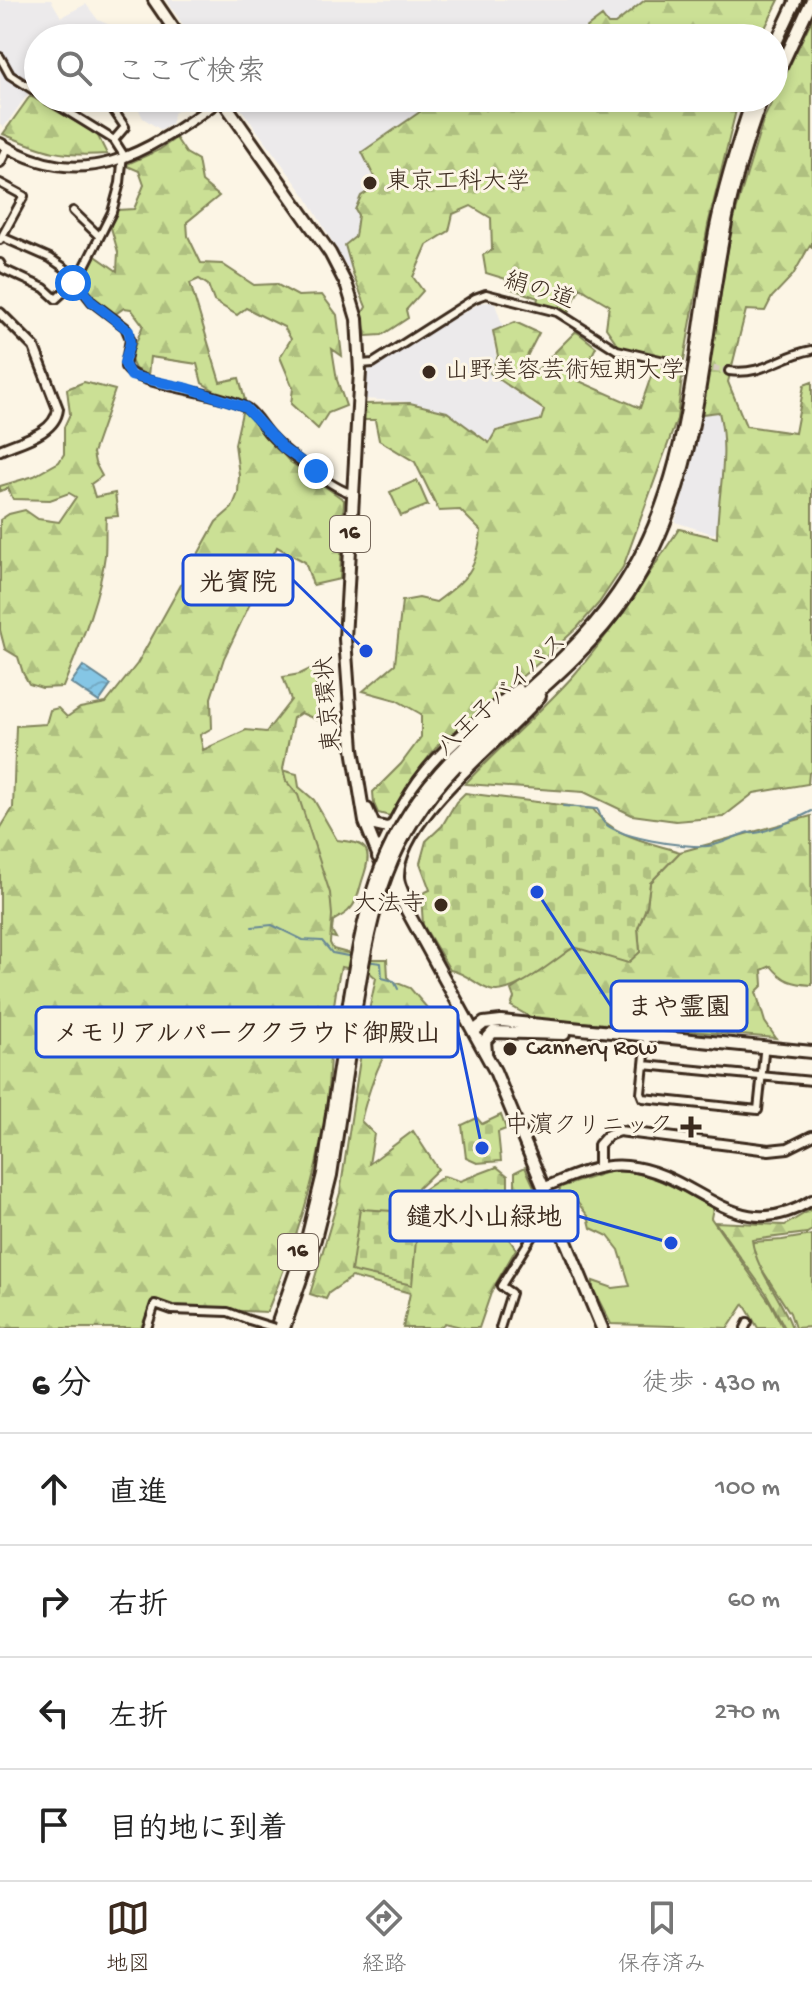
<!DOCTYPE html>
<html lang="ja">
<meta charset="utf-8">
<style>
body{margin:0;font-family:"Gochi Hand","Klee One",sans-serif;background:#f2f2f2;color:#222}
.stop{position:absolute;width:24px;height:24px;margin:-18px;border:6px solid #1a73e8;border-radius:50%;background:#fff}
.stop.end{background:#1a73e8;border-color:#fff;box-shadow:0 2px 8px #0008}
.list{margin:0;padding:0;list-style:none}
h2{display:flex;justify-content:space-between;align-items:center;height:104px;margin:0;padding:0 32px;font-size:34px}
h2 small{font-size:26px;font-weight:400;color:#767676}
.list li{display:grid;grid-template-columns:52px 1fr auto;gap:24px;align-items:center;box-sizing:border-box;height:112px;padding:0 32px;border-top:2px solid #e0e0e0}
.list b{display:block;font-size:30px;white-space:nowrap}
.list em{font-size:26px;font-style:normal;color:#767676}
.icon{flex:none;width:44px;height:44px;fill:none;stroke:currentColor;stroke-width:2;stroke-linecap:round;stroke-linejoin:round}
.map{position:relative;flex:none;width:812px;height:1328px;overflow:hidden}
.search{position:absolute;background:#fff;box-shadow:0 4px 12px #0003;left:24px;right:24px;top:24px;height:88px;display:flex;align-items:center;gap:20px;box-sizing:border-box;padding:0 28px;border-radius:44px;color:#767676;font-size:30px}
.sheet{height:552px;background:#fff}
nav{display:flex;justify-content:space-around;align-items:center;box-sizing:border-box;height:112px;border-top:2px solid #e0e0e0;background:#fff;font-size:22px;color:#767676}
nav a{display:grid;justify-items:center;gap:4px}
nav .on{color:#3b2a1e}
.map>svg:first-child{display:block}
</style>
<div class="map">
<svg width="812" height="1328" viewBox="0 0 812 1328">
<defs>
<pattern id="forest-firs" width="22" height="20" patternUnits="userSpaceOnUse" patternTransform="scale(2)"><rect width="22" height="20" fill="#cbe095"/><path d="M5 1l3.5 6h-7zM16 11l3.5 6h-7z" fill="#afc080"/></pattern>
<pattern id="cemetery-stones" width="16" height="16" patternUnits="userSpaceOnUse" patternTransform="scale(2)"><rect width="16" height="16" fill="#cbe095"/><path d="M2 7V4a2 2 0 0 1 4 0v3zM10 15v-3a2 2 0 0 1 4 0v3z" fill="#afc080"/></pattern>
<pattern id="water-waves" width="16" height="10" patternUnits="userSpaceOnUse" patternTransform="scale(2)"><rect width="16" height="10" fill="#85c6e5"/><path d="M0 5q4-4 8 0t8 0" fill="none" stroke="#74aac4"/></pattern>
</defs>
<rect width="100%" height="100%" fill="#fcf5e5"/>
<filter id="ink" filterUnits="userSpaceOnUse"><feTurbulence type="fractalNoise" baseFrequency=".0125" numOctaves="2"/><feDisplacementMap in="SourceGraphic" scale="16" xChannelSelector="R" yChannelSelector="G"/><feConvolveMatrix kernelMatrix="1 2 1 2 8 2 1 2 1" color-interpolation-filters="sRGB"/></filter>
<g filter="url(#ink)">
<!-- built -->
<path fill="#eceaeb" d="M0,0H51L61,17L86,4L98,20L112,26L121,38H38V91L11,74L0,52Z
M166,0H762L708,38H192Z
M0,64L6,77L30,91L4,127L0,124Z
M133,98H182L185,106L174,113L171,124L161,130L143,118Z
M233,98H616L523,172L400,236L348,269L307,198Z
M490,302L495,304L503,327L492,331L496,356L489,373L542,411L540,419L496,430L489,441L447,412L410,402L365,399L368,371L372,367L480,303Z
M719,412L724,433L725,460L717,532L713,534L675,522L692,465L701,414Z"/>
<!-- green -->
<path fill="#cbe095" stroke="#83855a" stroke-width="2" d="M417,480L428,505L401,516L390,492Z
M262,765L297,774L299,787L314,800L337,840C370,843 373,850 362,881C359,891 357,903 349,910C345,915 338,917 333,921L332,931L336,938L308,932Z
M611,1171C648,1169 681,1191 713,1208L711,1218L771,1304L783,1328H758L744,1304L728,1328L611,1324L593,1289V1281L613,1288L630,1286L619,1250L608,1236L591,1228L588,1216L573,1197L565,1214L562,1216L555,1199L561,1187Z
M812,1235V1327L795,1328L790,1313L750,1251L753,1242L782,1240Z"/>
<!-- forest -->
<path fill="url(#forest-firs)" stroke="#83855a" stroke-width="2" d="M645,0H779L760,38H585L586,28L602,16L608,24H615Z
M812,19V247L810,245L793,275L772,297L765,311L746,310L728,382L746,426L795,433L804,385L812,382V771L809,773L808,784L754,793L723,817L676,821L632,815L584,792L465,784C500,746 540,713 574,675C614,629 645,579 679,529L717,538C717,495 730,456 719,412L701,414L731,230L742,190L764,118Z
M30,96L97,134L107,154C60,157 46,152 3,134Z
M440,98H476L486,110L503,98H739L708,225L684,360L645,356L620,348L606,328L609,305L580,288L568,313L537,303L538,298L509,288L506,279L486,273L483,255L492,250L491,218L471,206L453,214L449,231L427,245L413,277L423,291L406,310L408,318L382,335L366,336L362,314L366,307L354,277L345,245L355,237L358,215L355,210L361,196L378,185L362,152Z
M176,138L186,153L198,160L202,182L219,196L187,222L188,236L201,263L222,264L254,285L276,284L298,296L322,295L337,315L342,356L332,349L337,380L346,406L328,413L318,429L291,404L293,388L280,357L291,339L284,327L246,308L237,315L214,301L208,285L199,279L190,283L220,382L239,378L246,404L222,395L202,383L197,364L150,357L148,376L135,369L130,358L143,325L131,309L124,308L114,315C90,295 75,286 94,255L117,271L118,252L110,224L117,210L134,209L144,185L139,171L125,165L159,150Z
M515,322L539,333L524,362L537,370L576,331L596,347L579,381L640,408L655,365L683,369L677,419L623,567L599,603L577,628L541,661L439,744L420,768L390,816L378,813L374,804L373,792L401,764L421,737V714L396,700L363,691L395,664L402,601L419,598L436,602C467,579 477,570 481,531L460,510L439,511L415,462L379,440L375,420H363L365,404L410,403L447,412L489,443L496,431L541,420L544,410L490,373L498,356L493,331Z
M84,382L115,390L93,453L95,463L102,476L91,484L95,497L115,493L118,516L106,517C105,530 106,543 105,555C100,598 79,647 63,687L42,688L29,684L23,673L18,657L5,649L0,630V520L9,514L25,510L38,519L59,522L76,497L69,493L50,500L13,499L8,488L0,491V486L34,476L59,462L64,454V427L70,414L67,389Z
M243,408L289,461L344,500L340,579L313,585L305,562L277,547L224,658L211,698L212,728L200,735L203,750L246,730L266,732L291,700L283,677L300,674L316,666V708L322,722L301,713L293,718L283,769L286,781L298,795L330,893L332,915L330,943L333,949L370,959H387L388,977L392,981L410,988L434,1016C427,1029 409,1031 397,1039C380,1052 366,1100 361,1121L374,1134L369,1164L413,1131L438,1169L409,1197L422,1226L451,1244L474,1210L515,1195V1172L525,1167L536,1191L520,1208L513,1199L489,1211L516,1249L492,1290L479,1328H465L445,1323L439,1328H403L410,1293L352,1277L329,1293L326,1299L310,1294L340,1193L363,1039L376,978L369,972L341,967C330,1010 331,1057 327,1101C319,1173 295,1245 267,1312L175,1308L153,1299L143,1328H0V829L13,808L16,726L46,724L50,710L58,708L67,717L80,708L106,703L137,664L216,522L232,508L238,493L239,475L235,444Z
M811,816L812,985C793,984 783,981 771,966L762,970L763,985L756,992L765,1022L776,1038L532,1018L511,1006L514,998L511,990L574,947L640,952L638,928L647,905L650,883L680,852Z
M812,1209V1230L807,1233L752,1240C756,1271 782,1298 792,1328H785L766,1293L715,1222L785,1225Z"/>
<!-- cemetery -->
<path fill="url(#cemetery-stones)" stroke="#83855a" stroke-width="2" d="M465,793L593,809C613,837 649,842 680,852L650,883L647,905L638,928L640,952L628,963L574,947C555,959 512,998 490,990C475,985 469,974 450,970L423,925L421,894L430,890L420,863L426,841L442,826L456,802Z
M501,1115L506,1129L498,1132L501,1161L477,1163L466,1158L462,1125L477,1118L482,1124Z
M497,1167L508,1176V1193L469,1205L454,1229L441,1234L420,1214L417,1194L444,1176L460,1181Z
M360,1209L409,1212L417,1229L412,1285L351,1271Z"/>
<!-- water -->
<path fill="url(#water-waves)" stroke="#678895" stroke-width="2" d="M83,666L111,685L99,702L71,683Z"/>
<g fill="none" stroke-linecap="round" stroke-linejoin="round">
<!-- stream -->
<path stroke="#678895" stroke-width="2" d="M563,806L597,809C600,812 600,816 602,820C613,838 687,848 708,846C721,845 731,838 743,834C754,830 743,834 755,833C767,832 801,817 812,811
M252,927L272,925L303,940L322,941L332,953L353,957
M366,961L381,963L382,978L394,981L398,989"/>
<!-- minor-tunnel -->
<path stroke="#d5ccbd" stroke-width="6" stroke-dasharray="6 3" stroke-linecap="butt" d="M669,362L729,371"/>
<defs>
<path id="minor" d="M0,57L10,75L38,93
M95,101L112,108L125,127L114,140
M0,183L24,196L0,240
M73,211L99,236
M2,237L50,258L66,269L92,302L125,327L130,339L125,367C137,387 221,391 247,408C257,415 263,428 271,436C284,450 335,491 352,493
M0,263L3,269L44,288L56,299L79,278L112,212L120,183L123,154L114,140L46,98
M361,364L373,363L475,298L486,294L557,312L617,350L669,362
M729,371C763,376 781,355 812,350
M647,1036L641,1093L643,1098L758,1110L764,1053
M644,1065L812,1081
M147,1328L155,1304L172,1310L228,1312L249,1320
M500,1328L511,1293L501,1286L551,1206
M745,1328L748,1322"/>
<path id="tertiary" d="M0,143C87,197 150,149 222,99
M0,162L7,148
M0,313L34,347L58,409C55,434 20,441 0,450
M599,1167V1145L608,1135L619,1131L769,1150L788,1148L812,1136
M543,1188C569,1177 598,1163 627,1166C698,1172 735,1249 812,1200"/>
<path id="primary" d="M474,1031L484,1023L501,1021L812,1052
M486,1052L485,1041L493,1032L564,1034"/>
<path id="trunk" d="M154,0L180,38
M774,47L796,0
M774,82L812,0
M221,98L330,253L347,286L357,319L360,371L345,639L353,749L365,822L383,867L495,1071L602,1328
M451,760C507,705 574,658 618,593C691,487 692,355 715,232C724,186 738,142 753,98
M456,766C513,710 583,662 628,594C700,484 700,358 724,233C732,187 746,142 762,98
M367,809L374,825L387,828L393,826
M378,857C390,831 402,805 419,781C445,745 484,717 518,689
M403,894C401,888 398,883 398,877C397,817 503,740 540,696
M276,1328L307,1239L323,1174L350,996
M284,1328L315,1239L331,1175L357,1000"/>
</defs>
<!-- minor casing -->
<use href="#minor" stroke="#3b2a1e" stroke-width="12"/>
<!-- tertiary casing -->
<use href="#tertiary" stroke="#3b2a1e" stroke-width="14"/>
<!-- primary casing -->
<use href="#primary" stroke="#3b2a1e" stroke-width="16"/>
<!-- trunk casing -->
<use href="#trunk" stroke="#3b2a1e" stroke-width="16"/>
<!-- minor -->
<use href="#minor" stroke="#fcf5e5" stroke-width="6"/>
<!-- tertiary -->
<use href="#tertiary" stroke="#fcf5e5" stroke-width="8"/>
<!-- primary -->
<use href="#primary" stroke="#fcf5e5" stroke-width="10"/>
<!-- trunk -->
<use href="#trunk" stroke="#fcf5e5" stroke-width="10"/>
<defs>
<path id="minor-bridge" d="M249,1320L275,1328"/>
<path id="trunk-bridge" d="M350,996C365,901 382,832 451,760
M357,1000C372,906 388,837 456,766"/>
</defs>
<!-- minor-bridge casing -->
<use href="#minor-bridge" stroke="#3b2a1e" stroke-width="12" stroke-linecap="butt"/>
<!-- trunk-bridge casing -->
<use href="#trunk-bridge" stroke="#3b2a1e" stroke-width="16" stroke-linecap="butt"/>
<!-- minor-bridge -->
<use href="#minor-bridge" stroke="#fcf5e5" stroke-width="6"/>
<!-- trunk-bridge -->
<use href="#trunk-bridge" stroke="#fcf5e5" stroke-width="10"/>
</g>
</g>
<g fill="none" stroke-linecap="round" stroke-linejoin="round" filter="url(#ink)">
<!-- route -->
<path stroke="#1a73e8" stroke-width="10" d="M73,283L77,281L92,302L129,331L130,343L124,363L131,376L188,388L245,407L284,449L316,471"/>
</g>
<!-- markers -->
<g fill="#3b2a1e" stroke="#fcf5e5" stroke-width="3">
<circle cx="370" cy="183" r="8"/>
<circle cx="429" cy="372" r="8"/>
<circle cx="441" cy="905" r="8"/>
<circle cx="510" cy="1049" r="8"/>
<path d="M687 1115h8v8h8v8h-8v8h-8v-8h-8v-8h8z"/>
</g>
<g text-anchor="middle" dominant-baseline="central" stroke-width="6" stroke-linejoin="round" paint-order="stroke">
<!-- shield labels -->
<g fill="#fcf5e5" stroke="#75675a" stroke-width="2">
<rect x="330" y="516" width="40" height="36" rx="6"/>
<rect x="278" y="1234" width="40" height="36" rx="6"/>
</g>
<g font-size="22" font-weight="bold" fill="#3b2a1e">
<text x="350" y="534">16</text>
<text x="298" y="1252">16</text>
</g>
<!-- poi labels -->
<g font-size="24" fill="#3b2a1e" stroke="#fcf5e5" text-anchor="start">
<text x="386" y="183">東京工科大学</text>
<text x="445" y="372">山野美容芸術短期大学</text>
<text x="425" y="905" text-anchor="end">大法寺</text>
<text x="526" y="1049">Cannery Row</text>
<text x="673" y="1127" text-anchor="end">中濵クリニック</text>
</g>
<!-- street labels -->
<g font-size="24" fill="#3b2a1e" stroke="#fcf5e5">
<text transform="translate(539 292) rotate(18)">絹の道</text>
<text transform="translate(503 696) rotate(-43)">八王子バイパス</text>
<text transform="translate(330 704) rotate(-95)">東京環状</text>
</g>
</g>
<!-- callouts -->
<path fill="none" stroke="#1d4ed8" stroke-width="3" d="M366 651L293 580M537 892L611 1006M482 1148L458 1032M671 1243L578 1216"/>
<g fill="#1d4ed8" stroke="#fcf5e5" stroke-width="3">
<circle cx="366" cy="651" r="8"/>
<circle cx="537" cy="892" r="8"/>
<circle cx="482" cy="1148" r="8"/>
<circle cx="671" cy="1243" r="8"/>
</g>
<g fill="#fcf5e5" stroke="#1d4ed8" stroke-width="3">
<rect x="183" y="555" width="110" height="50" rx="8"/>
<rect x="611" y="981" width="136" height="50" rx="8"/>
<rect x="36" y="1007" width="422" height="50" rx="8"/>
<rect x="390" y="1191" width="188" height="50" rx="8"/>
</g>
<g font-size="26" text-anchor="middle" font-weight="bold" fill="#3b2a1e">
<text x="238" y="590">光賓院</text>
<text x="679" y="1015">まや霊園</text>
<text x="247" y="1041">メモリアルパーククラウド御殿山</text>
<text x="484" y="1225">鑓水小山緑地</text>
</g>
</svg>
<div class="stop" style="left:73px;top:283px"></div>
<div class="stop end" style="left:316px;top:471px"></div>
<div class="search"><svg class="icon" aria-label="search" viewBox="0 0 24 24"><circle cx="10" cy="10" r="6"/><path d="M15 15l6 6"/></svg>ここで検索</div>
</div>
<section class="sheet">
<h2>6 分<small>徒歩 · 430 m</small></h2>
<ul class="list">
<li><svg class="icon" aria-label="ahead" viewBox="0 0 24 24"><path d="M12 20V5M6 11l6-6 6 6"/></svg><div><b>直進</b></div><em>100 m</em></li>
<li><svg class="icon" aria-label="right" viewBox="0 0 24 24"><path d="M7 20v-9h11M14 6l5 5-5 5"/></svg><div><b>右折</b></div><em>60 m</em></li>
<li><svg class="icon" aria-label="left" viewBox="0 0 24 24"><path d="M17 20v-9H6M10 6l-5 5 5 5"/></svg><div><b>左折</b></div><em>270 m</em></li>
<li><svg class="icon" aria-label="arrive" viewBox="0 0 24 24"><path d="M6 21V4h12l-3 4 3 4H6"/></svg><div><b>目的地に到着</b></div></li>
</ul>
</section>
<nav>
<a class="on"><svg class="icon" aria-label="map" viewBox="0 0 24 24"><path d="M3 6l6-2 6 2 6-2v14l-6 2-6-2-6 2zM9 4v14M15 6v14"/></svg>地図</a>
<a><svg class="icon" aria-label="directions" viewBox="0 0 24 24"><path d="M12 3l9 9-9 9-9-9zM9 14v-3h6M13 9l2 2-2 2"/></svg>経路</a>
<a><svg class="icon" aria-label="saved" viewBox="0 0 24 24"><path d="M7 4h10v16l-5-4-5 4z"/></svg>保存済み</a>
</nav>
